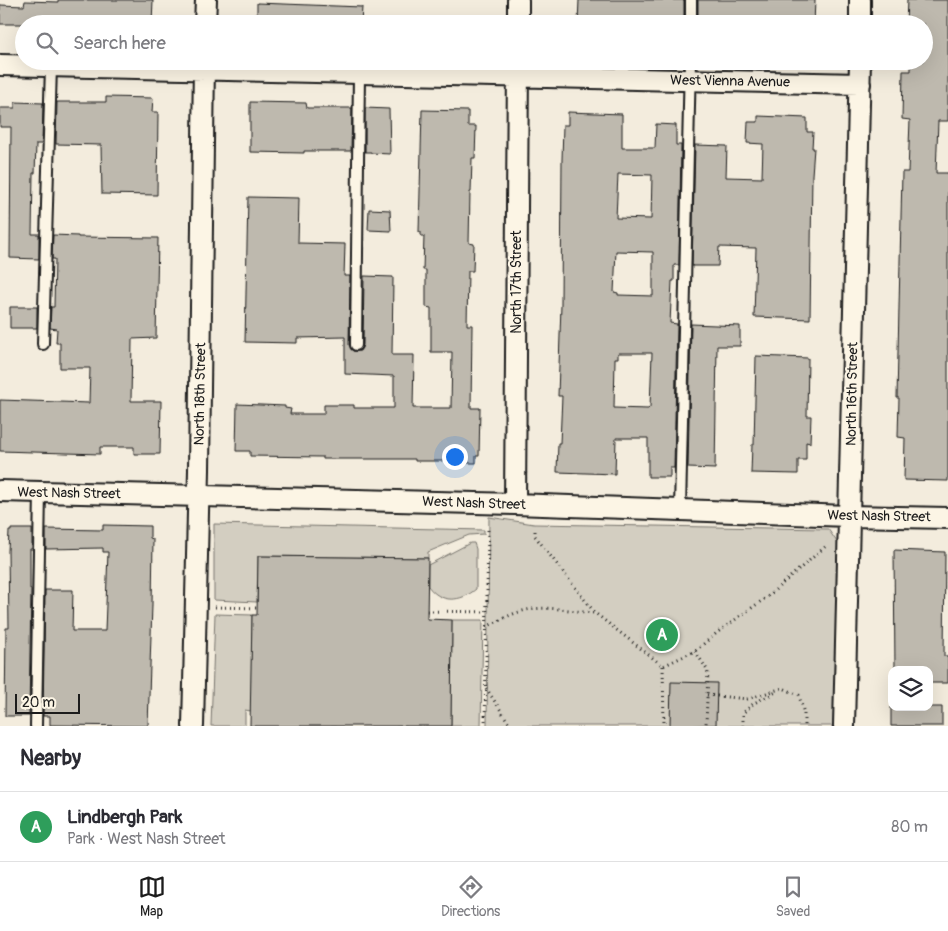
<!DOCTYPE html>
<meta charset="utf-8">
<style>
body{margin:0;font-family:Pangolin,sans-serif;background:#f7f7f7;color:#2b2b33}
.controls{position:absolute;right:15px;bottom:15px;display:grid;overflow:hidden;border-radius:10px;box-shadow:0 5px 20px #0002}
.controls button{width:45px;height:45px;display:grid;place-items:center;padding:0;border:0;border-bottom:1px solid #e1e1e2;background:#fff;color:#2b2b33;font:25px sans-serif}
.scale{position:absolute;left:15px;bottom:12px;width:65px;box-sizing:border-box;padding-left:5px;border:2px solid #1c1c1c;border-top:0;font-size:14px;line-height:18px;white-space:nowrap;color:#1c1c1c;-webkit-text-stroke:4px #fcf5e5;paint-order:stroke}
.you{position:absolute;left:454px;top:456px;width:18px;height:18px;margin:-12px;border:4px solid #fff;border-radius:50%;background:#1a73e8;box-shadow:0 0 0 8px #1a73e833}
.badge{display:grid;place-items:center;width:32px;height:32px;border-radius:50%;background:#1c1c1c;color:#fff;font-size:16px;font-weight:700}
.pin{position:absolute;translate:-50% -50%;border:2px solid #fff;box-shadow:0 1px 5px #0006}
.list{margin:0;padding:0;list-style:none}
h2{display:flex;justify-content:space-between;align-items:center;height:65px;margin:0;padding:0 20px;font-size:21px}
h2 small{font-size:16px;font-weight:400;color:#7c7c81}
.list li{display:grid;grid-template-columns:32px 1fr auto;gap:15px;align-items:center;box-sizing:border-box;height:70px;padding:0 20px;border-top:1px solid #e1e1e2}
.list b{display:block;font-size:19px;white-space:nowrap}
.list p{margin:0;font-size:16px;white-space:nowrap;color:#7c7c81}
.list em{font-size:16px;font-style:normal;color:#7c7c81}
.icon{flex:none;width:28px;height:28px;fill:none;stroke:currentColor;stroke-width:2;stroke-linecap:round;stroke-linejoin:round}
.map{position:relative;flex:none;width:948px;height:726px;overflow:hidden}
.search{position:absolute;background:#fff;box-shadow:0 5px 20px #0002;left:15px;right:15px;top:15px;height:55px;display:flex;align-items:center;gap:12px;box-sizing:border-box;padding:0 18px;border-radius:28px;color:#7c7c81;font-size:19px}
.sheet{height:135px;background:#fff}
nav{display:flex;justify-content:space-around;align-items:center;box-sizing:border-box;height:70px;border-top:1px solid #e1e1e2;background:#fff;font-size:14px;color:#7c7c81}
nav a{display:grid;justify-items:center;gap:2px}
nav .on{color:#1c1c1c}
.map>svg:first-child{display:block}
</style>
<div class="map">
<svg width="948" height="726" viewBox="0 0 948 726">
<rect width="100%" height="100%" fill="#f3ecdd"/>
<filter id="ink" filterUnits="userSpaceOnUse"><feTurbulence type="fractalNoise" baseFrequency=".02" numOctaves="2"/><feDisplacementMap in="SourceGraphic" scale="10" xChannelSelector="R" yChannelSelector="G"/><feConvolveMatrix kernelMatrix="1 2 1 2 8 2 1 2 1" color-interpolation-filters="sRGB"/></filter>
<g filter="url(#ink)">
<!-- green -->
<path fill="#d3cec1" stroke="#78756e" d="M489,517L534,524L828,529L839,545L833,726H487Z
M214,524L484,530V534L469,535L428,552V558L258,556L257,602L214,600Z
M470,543H474L476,549V589C461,602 441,604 428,586V565Z
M215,614L252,615L251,711L245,710V726H211Z
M452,620H483L481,726H451Z"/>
<!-- building -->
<path fill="#beb9ae" stroke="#1c1c1c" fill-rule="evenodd" d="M58,0H153L152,24H0V5L24,6L25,1L58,2Z
M579,0H684V24H578Z
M698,0H815L814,24H698Z
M907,0H948V121H938L936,173H948V481L904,480L905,438L898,437L899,398H897L902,172H908L910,120L902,119L903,71H911V61H924V24H906Z
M257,3L362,7L361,24H257Z
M106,97L153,98L152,112H158L157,195L102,194L101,145L56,144L57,102H106Z
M15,102L43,103L42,144H36L35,173H33L32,234H39V259L10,258L11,127H0V108H15Z
M250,102L306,103L307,108H352L351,151H304V153L250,152Z
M365,108L389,109L390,154L371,153V152H365Z
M422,110L468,111V126H476L475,158H472L471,192H470L469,243L474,244L473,271H468L467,325H472L471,408H480L479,456H476V463H452V461H415V459H323V457L250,456V451H236L237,404L285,406V408L291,409L290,414H324V405H354V408H394V376L345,374V337L297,338V343L245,342L248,197L299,198L298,243L345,244L344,276H350L349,345L353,351H360L363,345L364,276L393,277L392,355H414L413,408H451L452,352H431V308L426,307V270H423L424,236H421V232H419Z
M568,112L622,114V148H655L656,124L676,125V145H681L679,265H674V281H672L670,323L677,324L674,468H670V477H648V438H616L615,474L557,472L558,443H560L562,396H558L561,305L562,160L563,125H568ZM618,174L652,175L651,219L616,218ZM616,251L653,252V296L618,295V293L614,292ZM618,353H652L650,407L648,409L614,408L615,358H618Z
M758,116L807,118V132H813L812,148H814L812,175L810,319L754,317L756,248L719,247L718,266H692L695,145L727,146L726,177L762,178L763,144L747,143L748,122H758Z
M369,209L390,210L391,231L368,230Z
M53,235L78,236V237L158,238L156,338L132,339L131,401H161L160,454H134V447H100V454L0,451V400L89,403L90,368H60V343H56L57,329L50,328L51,307H54L55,259H52Z
M10,307H37V328H10Z
M691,324L740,326V346H717L715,469L688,468Z
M756,356L808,358L807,416H811L810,443L806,442V460H798V474L751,473L752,445H754Z
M103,525L150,526V538L153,539L152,605L148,726L50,725V716H43L45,590H73L72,631H105L108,552H103V548L46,549V529L103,530Z
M11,529H32V549H30V589H31L29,716H5L6,628H9L8,551L9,531H11Z
M894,550L945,552L944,656H948V683H929V670H895Z
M258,556L428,558L427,619L452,620L451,726H250L252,615H257Z
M671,682L717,683L716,725L670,726Z
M891,707H942V726H891Z"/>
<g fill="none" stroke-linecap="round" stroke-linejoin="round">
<defs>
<path id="service" d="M691,24V0
M43,344L51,66
M356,345L359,73
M680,510L690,61
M36,726L40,492"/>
<path id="minor" d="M860,0V24
M205,24L206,0
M518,24V0
M0,65L860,84
M0,491L515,504L849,516L948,518
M515,504L518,61
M193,726L199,470L204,61
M844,726L860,61"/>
</defs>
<!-- service casing -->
<use href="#service" stroke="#1c1c1c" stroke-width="14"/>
<!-- minor casing -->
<use href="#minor" stroke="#1c1c1c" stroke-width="24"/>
<!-- path -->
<path stroke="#1c1c1c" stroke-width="3" stroke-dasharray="1 4" stroke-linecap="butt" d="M535,531V536L595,613L663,666L695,651L718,632L767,597L826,546
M215,607L257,608
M427,611L487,612
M486,627C497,622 508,615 519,612C543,604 570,611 594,613
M695,651L708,671L706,726
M663,666L664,726
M486,688L511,726
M707,695L747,699L783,688L799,695L804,714V726
M485,726L488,527
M743,726V713L754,703L776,692"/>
<!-- service -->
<use href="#service" stroke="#fcf5e5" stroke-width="10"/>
<!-- minor -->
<use href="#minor" stroke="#fcf5e5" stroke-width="20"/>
</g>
</g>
<g text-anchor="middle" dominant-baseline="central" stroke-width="4" stroke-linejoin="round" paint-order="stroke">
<!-- street labels -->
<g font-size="14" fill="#1c1c1c" stroke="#fcf5e5">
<text transform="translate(730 81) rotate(1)">West Vienna Avenue</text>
<text transform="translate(516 282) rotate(-90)">North 17th Street</text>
<text transform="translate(200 394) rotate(-89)">North 18th Street</text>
<text transform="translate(852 394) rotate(-89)">North 16th Street</text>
<text transform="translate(69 493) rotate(1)">West Nash Street</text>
<text transform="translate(474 503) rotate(2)">West Nash Street</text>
<text transform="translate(879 516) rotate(1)">West Nash Street</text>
</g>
</g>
</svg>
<div class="controls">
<button><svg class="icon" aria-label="layers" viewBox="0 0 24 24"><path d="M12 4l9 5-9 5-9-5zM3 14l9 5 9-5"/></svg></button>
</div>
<div class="scale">20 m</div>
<div class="you"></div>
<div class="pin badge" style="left:662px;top:635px;background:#2e9e5b">A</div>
<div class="search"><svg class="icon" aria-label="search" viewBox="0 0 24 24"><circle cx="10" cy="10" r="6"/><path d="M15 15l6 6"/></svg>Search here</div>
</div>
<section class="sheet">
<h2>Nearby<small></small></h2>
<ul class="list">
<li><span class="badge" style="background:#2e9e5b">A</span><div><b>Lindbergh Park</b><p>Park · West Nash Street</p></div><em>80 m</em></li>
</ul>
</section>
<nav>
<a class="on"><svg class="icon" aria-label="map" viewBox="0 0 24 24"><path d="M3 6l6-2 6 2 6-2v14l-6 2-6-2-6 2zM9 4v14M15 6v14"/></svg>Map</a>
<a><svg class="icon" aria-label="directions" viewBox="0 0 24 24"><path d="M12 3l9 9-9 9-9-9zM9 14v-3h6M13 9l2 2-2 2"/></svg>Directions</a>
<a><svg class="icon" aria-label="saved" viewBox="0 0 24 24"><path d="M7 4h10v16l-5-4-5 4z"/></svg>Saved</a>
</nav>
